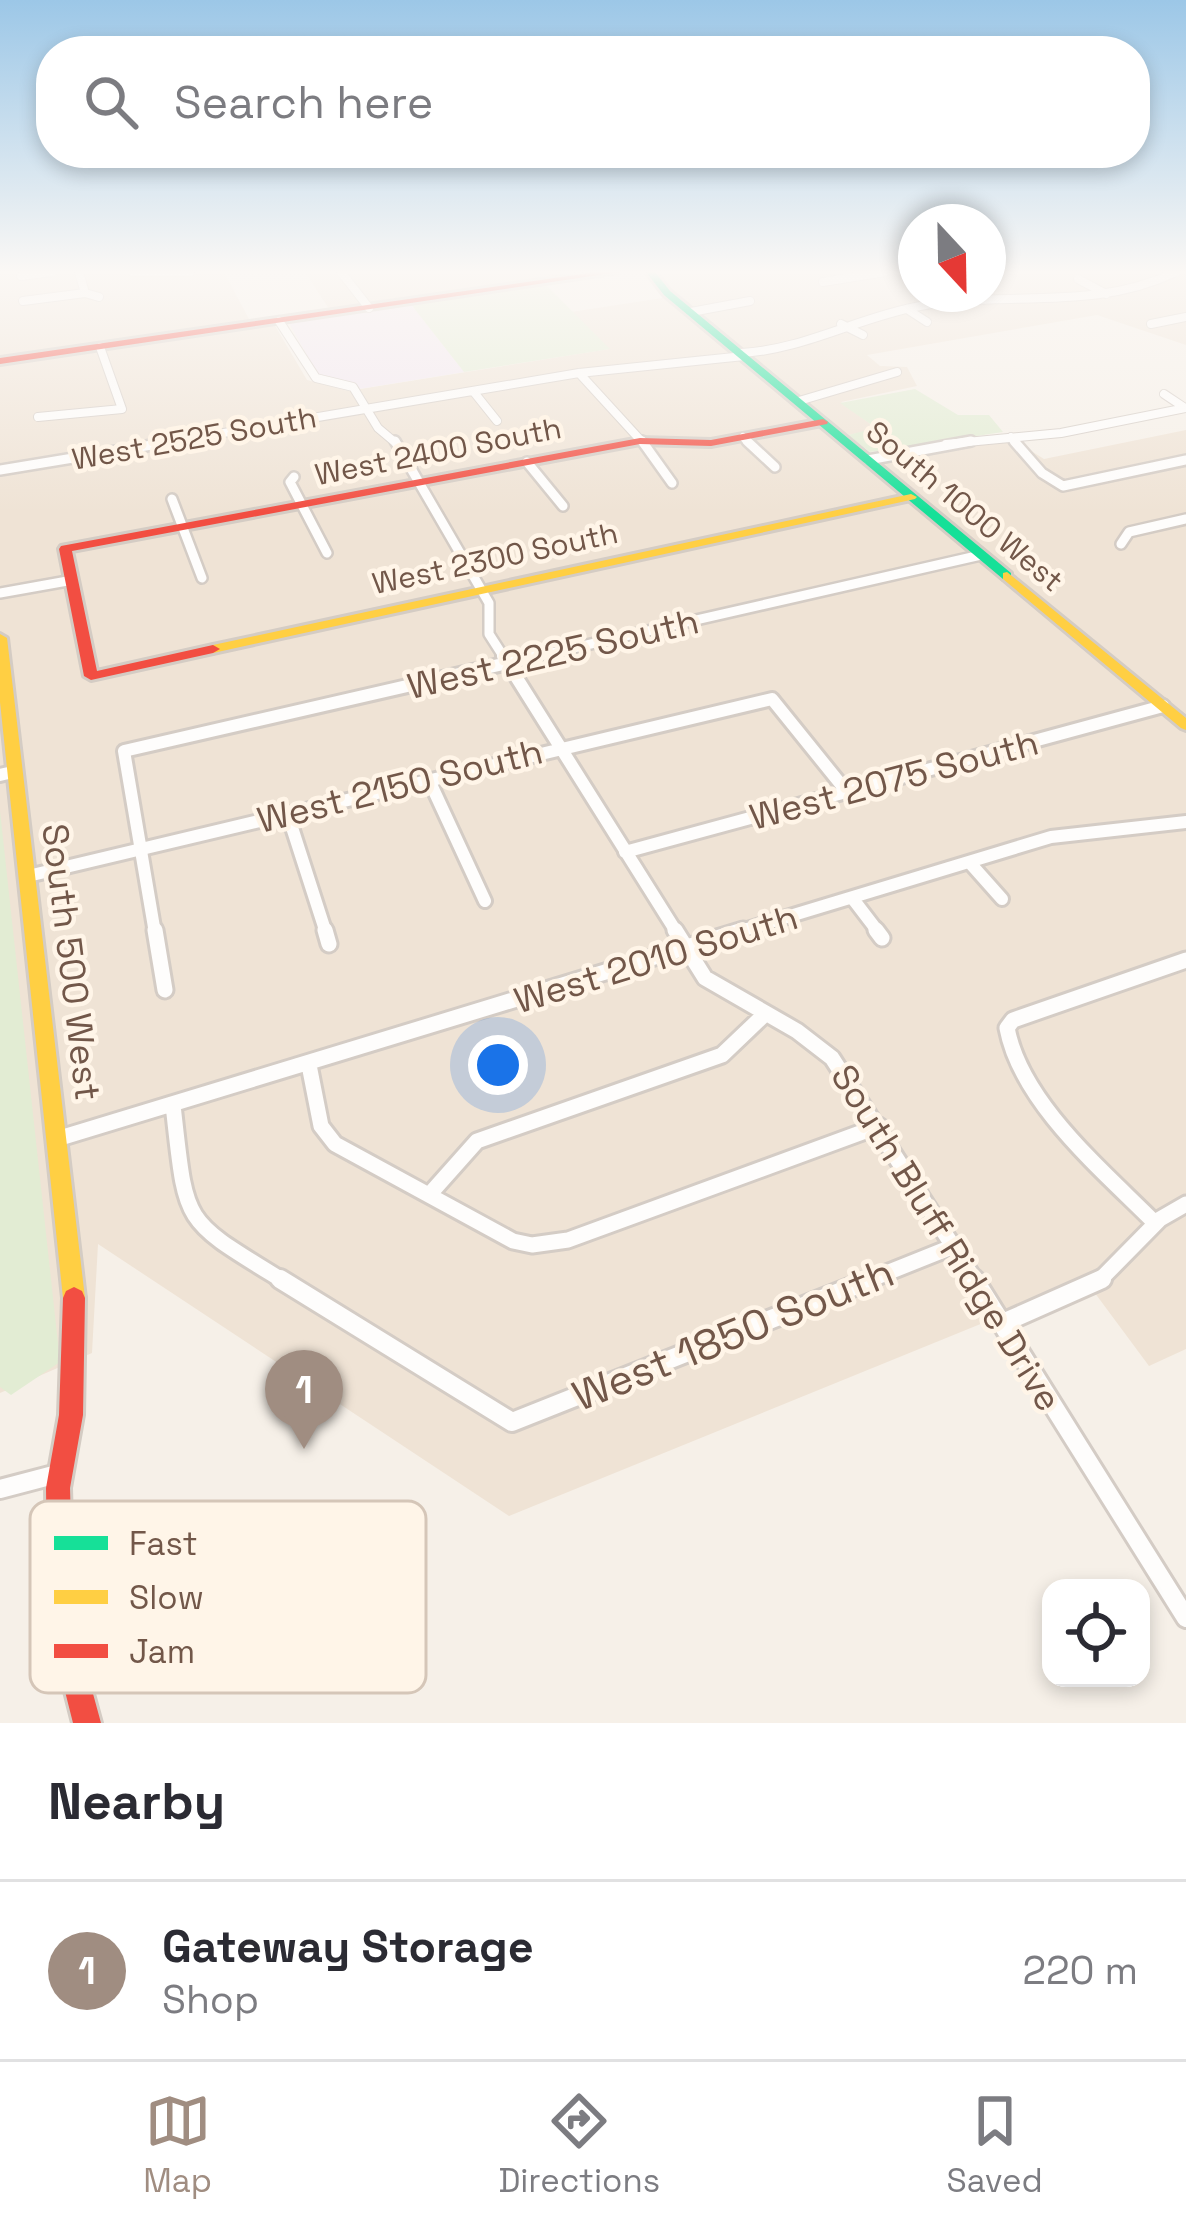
<!DOCTYPE html>
<style>
body{margin:0;font-family:"Space Grotesk",sans-serif;background:#f7f7f7;color:#2b2b33}
.controls{position:absolute;right:36px;bottom:36px;display:grid;overflow:hidden;border-radius:24px;box-shadow:0 6px 18px #0003}
.controls button{width:108px;height:108px;display:grid;place-items:center;padding:0;border:0;border-bottom:3px solid #e1e1e2;background:#fff;color:#2b2b33;font:60px sans-serif}
.compass{position:absolute;left:898px;top:204px;width:108px;height:108px;border-radius:50%;background:#fff;box-shadow:0 6px 18px #0003;rotate:158deg}
.you{position:absolute;left:498px;top:1065px;width:42px;height:42px;margin:-30px;border:9px solid #fff;border-radius:50%;background:#1a73e8;box-shadow:0 0 0 18px #1a73e833}
.badge{display:grid;place-items:center;width:78px;height:78px;border-radius:50%;background:#a08d81;color:#fff;font-size:39px;font-weight:700}
.pin{position:absolute;translate:-50% -99px;filter:drop-shadow(0 3px 6px #0008)}
.pin::after{content:'';position:absolute;top:63px;width:42px;height:36px;background:inherit;clip-path:polygon(0 0,100% 0,50% 100%)}
.list{margin:0;padding:0;list-style:none}
h2{display:flex;justify-content:space-between;align-items:center;height:156px;margin:0;padding:0 48px;font-size:51px}
h2 small{font-size:39px;font-weight:400;color:#7c7c81}
.list li{display:grid;grid-template-columns:78px 1fr auto;gap:36px;align-items:center;box-sizing:border-box;height:180px;padding:0 48px;border-top:3px solid #e1e1e2}
.list b{display:block;font-size:45px;white-space:nowrap}
.list p{margin:0;font-size:39px;white-space:nowrap;color:#7c7c81}
.list em{font-size:39px;font-style:normal;color:#7c7c81}
.icon{flex:none;width:66px;height:66px;fill:none;stroke:currentColor;stroke-width:2;stroke-linecap:round;stroke-linejoin:round}
.map{position:relative;flex:none;width:1186px;height:1723px;overflow:hidden}
.search{position:absolute;background:#fff;box-shadow:0 6px 18px #0003;left:36px;right:36px;top:36px;height:132px;display:flex;align-items:center;gap:30px;box-sizing:border-box;padding:0 42px;border-radius:48px;color:#7c7c81;font-size:45px}
.sheet{height:336px;background:#fff}
nav{display:flex;justify-content:space-around;align-items:center;box-sizing:border-box;height:168px;border-top:3px solid #e1e1e2;background:#fff;font-size:33px;color:#7c7c81}
nav a{display:grid;justify-items:center;gap:6px}
nav .on{color:#a08d81}
.map>svg:first-child{display:block}
</style>
<div class="map">
<svg width="1186" height="1723" viewBox="0 0 1186 1723">
<rect width="100%" height="100%" fill="#f6f0e8"/>
<!-- residential -->
<path fill="#efe3d5" d="M0,272H224L250,321L0,357Z
M305,272H565L567,274L329,309Z
M916,272V294H988V272H1186V345L1097,315L867,355L880,366L907,367L917,386L841,402L877,429L848,435L652,274Z
M669,297L1186,733V1349L1149,1366L1086,1281L509,1516L98,1244L92,1353L0,1393V364L274,324L307,380L348,391L609,349L571,312Z
M1186,430V716L876,460L953,443L1015,441L1044,459Z"/>
<!-- education -->
<path fill="#f2e7f1" d="M410,303L464,372L359,389L318,375L288,321Z"/>
<!-- green -->
<path fill="#e2ecd3" d="M544,283L610,349L464,372L410,303Z
M915,389L958,415H989L1003,432L870,452L848,435L876,428L840,403Z
M0,811L60,1362L11,1395L0,1387Z"/>
<g fill="none" stroke-linecap="round" stroke-linejoin="round">
<defs>
<path id="street-far4" d="M79,272L85,293
M132,272H190
M341,272L369,308
M21,276L52,272
M1078,279L1106,294
M823,282L885,272
M23,301L85,293L99,297
M907,309L927,322
M691,312L750,301
M279,321L316,378L353,387L378,428L397,444
M841,324L863,335
M1151,324L1186,317
M741,353C803,350 859,317 920,306C1007,290 1093,312 1176,272
M579,373L644,444
M473,391L497,421
M1164,394L1185,408
M799,401L897,372
M38,417L122,409L100,347
M743,437L750,444
M1011,437L1017,444
M158,444L579,373L744,356
M946,444L1061,433L1186,408"/>
<path id="street-far3" d="M395,441L489,603V634L505,659
M642,441L672,483
M747,441L775,467
M1014,441L1042,473L1063,486L1186,460
M868,460L971,441
M527,462L563,506
M0,470L176,441
M294,477L290,482L327,553
M172,499L202,578
M1121,544L1129,532L1186,519
M0,593L73,580
M525,659L981,555"/>
<path id="street-far2" d="M503,656L677,933
M0,775L13,772
M429,780L485,901
M288,815L326,933
M625,852L1163,706
M970,863L1002,899
M28,876L772,699L847,792
M853,899L879,933
M155,933L124,751L538,656
M734,933L1051,837L1186,822"/>
<path id="street-far1" d="M155,930L165,990
M325,930L329,944
M675,930L705,978L797,1031L832,1058L976,1282
M876,930L882,938
M309,1065L321,1126L335,1144L513,1241L532,1245L568,1240L879,1126
M173,1105C187,1228 180,1217 285,1282
M60,1138L743,930
M429,1195L477,1141L722,1055L765,1014
M1152,1220C1101,1169 1021,1102 1007,1028L1013,1020L1186,960
M864,1282L954,1246
M1098,1282L1160,1219L1186,1204"/>
<path id="street" d="M280,1279L512,1422L872,1279
M974,1279L1186,1618
M1005,1322L1102,1279
M0,1489L61,1473"/>
<path id="fast" d="M646,272H655L670,291L1011,573V579H1003L664,295Z"/>
<path id="slow" d="M911,494L917,497L915,499L213,653L206,649L213,645Z
M1007,572L1186,718V730L1181,728L1003,579V573Z
M0,634L7,638L85,1298L82,1305L74,1309L66,1305L63,1298L0,702Z"/>
<path id="jam" d="M596,272H619L0,364V358Z
M823,419L828,422L827,424L711,446L640,444L72,551L97,671L213,645L220,649L213,653L91,680L84,676L59,549L61,546L640,438L711,440Z
M74,1287L82,1291L85,1298L83,1415L70,1488L74,1624L101,1723H73L48,1624L46,1488L59,1415L63,1298L66,1291Z"/>
</defs>
<!-- street-far4 casing -->
<use href="#street-far4" stroke="#d4ccc5" stroke-width="10"/>
<!-- street-far3 casing -->
<use href="#street-far3" stroke="#d4ccc5" stroke-width="14"/>
<!-- street-far2 casing -->
<use href="#street-far2" stroke="#d4ccc5" stroke-width="18"/>
<!-- street-far1 casing -->
<use href="#street-far1" stroke="#d4ccc5" stroke-width="21"/>
<!-- street casing -->
<use href="#street" stroke="#d4ccc5" stroke-width="24"/>
<!-- fast casing -->
<use href="#fast" stroke="#d4ccc4" stroke-width="6"/>
<!-- slow casing -->
<use href="#slow" stroke="#d4ccc4" stroke-width="6"/>
<!-- jam casing -->
<use href="#jam" stroke="#d4ccc4" stroke-width="6"/>
<!-- street-far4 -->
<use href="#street-far4" stroke="#fefdfc" stroke-width="8"/>
<!-- street-far3 -->
<use href="#street-far3" stroke="#fefdfc" stroke-width="9"/>
<!-- street-far2 -->
<use href="#street-far2" stroke="#fefdfc" stroke-width="12"/>
<!-- street-far1 -->
<use href="#street-far1" stroke="#fefdfc" stroke-width="15"/>
<!-- street -->
<use href="#street" stroke="#fefdfc" stroke-width="18"/>
<!-- fast -->
<use href="#fast" fill="#16e098" fill-rule="evenodd"/>
<!-- slow -->
<use href="#slow" fill="#ffcf43" fill-rule="evenodd"/>
<!-- jam -->
<use href="#jam" fill="#f24e42" fill-rule="evenodd"/>
</g>
<!-- sky -->
<linearGradient id="sky" x2="0" y2="1"><stop stop-color="#9cc7e7"/><stop offset="0.53" stop-color="#fbf8f5"/><stop offset="1" stop-color="#fbf8f5" stop-opacity="0"/></linearGradient>
<rect width="1186" height="513" fill="url(#sky)"/>
<g text-anchor="middle" dominant-baseline="central" stroke-width="9" stroke-linejoin="round" paint-order="stroke">
<!-- far-street labels -->
<g font-size="30" fill="#725749" stroke="#fff5e8">
<text transform="translate(194 438) rotate(-10)">West 2525 South</text>
<text transform="translate(438 451) rotate(-11)">West 2400 South</text>
<text transform="translate(965 506) rotate(40)">South 1000 West</text>
<text transform="translate(495 558) rotate(-12)">West 2300 South</text>
</g>
<!-- street labels -->
<g font-size="36" fill="#725749" stroke="#fff5e8">
<text transform="translate(553 654) rotate(-13)">West 2225 South</text>
<text transform="translate(894 780) rotate(-15)">West 2075 South</text>
<text transform="translate(400 786) rotate(-14)">West 2150 South</text>
<text transform="translate(656 959) rotate(-17)">West 2010 South</text>
<text transform="translate(71 962) rotate(83)">South 500 West</text>
<text transform="translate(946 1238) rotate(58)">South Bluff Ridge Drive</text>
</g>
<!-- near-street labels -->
<g font-size="42" fill="#725749" stroke="#fff5e8">
<text transform="translate(733 1334) rotate(-22)">West 1850 South</text>
</g>
</g>
<!-- legend -->
<rect x="30" y="1501" width="396" height="192" rx="18" fill="#fff5e8" stroke="#d5c6b8" stroke-width="3"/>
<rect x="54" y="1536" width="54" height="14" fill="#16e098"/>
<rect x="54" y="1590" width="54" height="14" fill="#ffcf43"/>
<rect x="54" y="1644" width="54" height="14" fill="#f24e42"/>
<g font-size="33" fill="#725749">
<text x="129" y="1555">Fast</text>
<text x="129" y="1609">Slow</text>
<text x="129" y="1663">Jam</text>
</g>
</svg>
<div class="controls">
<button><svg class="icon" aria-label="locate" viewBox="0 0 24 24"><circle cx="12" cy="12" r="6"/><path d="M12 2v4M12 18v4M2 12h4M18 12h4"/></svg></button>
</div>
<svg class="compass" viewBox="-18 -18 36 36"><path d="M0-13l5 13h-10z" fill="#e53935"/><path d="M0 13l5-13h-10z" fill="#7c7c81"/></svg>
<div class="you"></div>
<div class="pin badge" style="left:304px;top:1449px">1</div>
<div class="search"><svg class="icon" aria-label="search" viewBox="0 0 24 24"><circle cx="10" cy="10" r="6"/><path d="M15 15l6 6"/></svg>Search here</div>
</div>
<section class="sheet">
<h2>Nearby<small></small></h2>
<ul class="list">
<li><span class="badge">1</span><div><b>Gateway Storage</b><p>Shop</p></div><em>220 m</em></li>
</ul>
</section>
<nav>
<a class="on"><svg class="icon" aria-label="map" viewBox="0 0 24 24"><path d="M3 6l6-2 6 2 6-2v14l-6 2-6-2-6 2zM9 4v14M15 6v14"/></svg>Map</a>
<a><svg class="icon" aria-label="directions" viewBox="0 0 24 24"><path d="M12 3l9 9-9 9-9-9zM9 14v-3h6M13 9l2 2-2 2"/></svg>Directions</a>
<a><svg class="icon" aria-label="saved" viewBox="0 0 24 24"><path d="M7 4h10v16l-5-4-5 4z"/></svg>Saved</a>
</nav>
